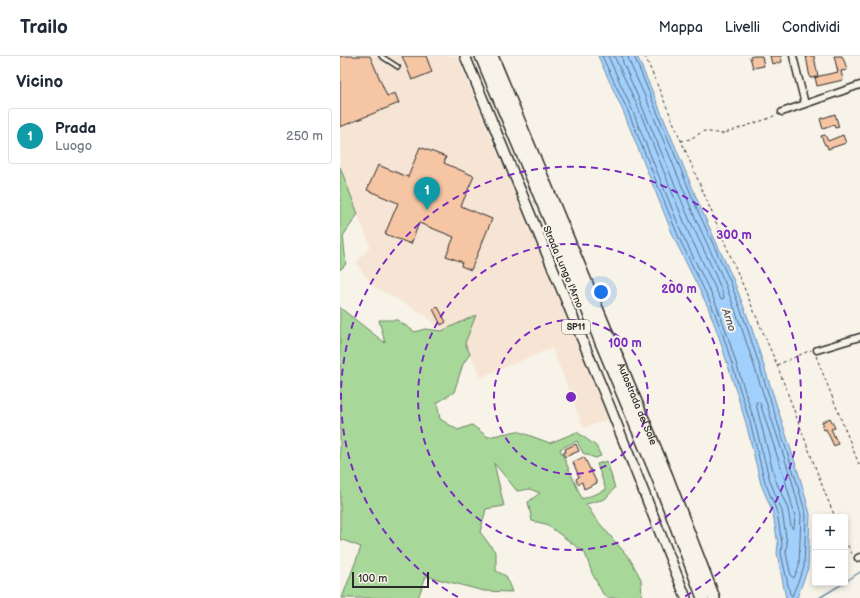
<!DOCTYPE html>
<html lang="it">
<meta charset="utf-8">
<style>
body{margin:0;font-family:"Balsamiq Sans",sans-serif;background:#f6f6f7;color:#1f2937}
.controls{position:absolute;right:12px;bottom:12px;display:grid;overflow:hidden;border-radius:4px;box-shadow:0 2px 6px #0003}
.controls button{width:36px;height:36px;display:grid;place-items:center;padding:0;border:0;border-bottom:1px solid #e0e1e3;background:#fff;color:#1f2937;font:20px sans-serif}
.scale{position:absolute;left:12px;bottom:10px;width:77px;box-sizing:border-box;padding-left:4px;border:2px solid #2b2b2b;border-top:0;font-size:11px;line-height:14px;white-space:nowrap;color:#2b2b2b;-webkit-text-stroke:3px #f7f3e8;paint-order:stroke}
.you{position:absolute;left:261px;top:236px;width:14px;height:14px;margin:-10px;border:3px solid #fff;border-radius:50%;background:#1a73e8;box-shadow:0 0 0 6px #1a73e833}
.badge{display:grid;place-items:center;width:26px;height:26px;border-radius:50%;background:#ea580c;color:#fff;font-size:13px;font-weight:700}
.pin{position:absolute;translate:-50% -33px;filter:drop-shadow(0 1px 2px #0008)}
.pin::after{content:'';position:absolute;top:21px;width:14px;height:12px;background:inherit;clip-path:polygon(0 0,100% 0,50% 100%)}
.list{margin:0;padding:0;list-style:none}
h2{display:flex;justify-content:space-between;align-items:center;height:52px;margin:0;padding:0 16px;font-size:17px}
h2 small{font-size:13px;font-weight:400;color:#747a83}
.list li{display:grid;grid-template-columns:26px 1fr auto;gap:12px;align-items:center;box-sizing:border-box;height:56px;margin:0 8px 8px;padding:0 8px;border:1px solid #e0e1e3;border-radius:4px}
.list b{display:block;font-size:15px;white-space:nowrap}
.list p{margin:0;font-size:13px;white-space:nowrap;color:#747a83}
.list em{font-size:13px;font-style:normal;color:#747a83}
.map{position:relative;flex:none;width:520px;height:542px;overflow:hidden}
header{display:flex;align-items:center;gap:24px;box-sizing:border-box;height:56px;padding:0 20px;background:#fff;border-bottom:1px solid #e0e1e3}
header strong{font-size:19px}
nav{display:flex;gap:22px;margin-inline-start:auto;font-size:14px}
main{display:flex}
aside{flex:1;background:#fff}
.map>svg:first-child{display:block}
</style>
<header>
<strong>Trailo</strong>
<nav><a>Mappa</a><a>Livelli</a><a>Condividi</a></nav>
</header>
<main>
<aside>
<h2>Vicino<small></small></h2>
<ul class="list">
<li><span class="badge" style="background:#0f9aa8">1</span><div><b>Prada</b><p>Luogo</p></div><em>250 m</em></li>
</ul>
</aside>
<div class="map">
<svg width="520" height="542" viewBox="0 0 520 542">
<rect width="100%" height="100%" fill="#f7f3e8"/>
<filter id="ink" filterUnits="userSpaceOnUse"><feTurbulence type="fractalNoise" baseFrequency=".025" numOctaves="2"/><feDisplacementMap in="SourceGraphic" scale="8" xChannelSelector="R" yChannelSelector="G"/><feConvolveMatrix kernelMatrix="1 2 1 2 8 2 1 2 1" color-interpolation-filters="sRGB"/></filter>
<g filter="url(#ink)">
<!-- built -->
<path fill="#f6e5d4" d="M0,0H117L269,363L244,372L212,292L141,321L125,287L102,275L85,259L33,230L16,207L30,190L0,111Z"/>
<!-- green -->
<path fill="#a7d899" stroke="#698262" d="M0,111L18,158L3,180L6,208L0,214Z
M0,251L3,254L45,287L39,264H57L75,276L85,273L102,275L136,259L125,287L130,298L123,308L114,336L97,347L100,363L118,374L132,369L148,381L177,375L210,387L237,376L256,390L261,400L255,402L243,397L237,385L220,393L242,443L266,434L257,408L267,405L275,432L265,443L246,448L255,462L290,503L301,523L302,542H268L263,538L252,517L245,497L206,468L192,465L188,446L200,437L190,433L177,435L154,407L164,450L146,453L140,476L156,497V515L166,520L172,536L144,535L86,520L78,542H2L21,491L0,483Z"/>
<!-- water -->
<path fill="#a1d0fd" stroke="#728ea9" d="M258,0H297L316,44L361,153L393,223L411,270L460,422L470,458L468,512L457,542H446L437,497L438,489L433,457L421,428L406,367L379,281L368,251L335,184L283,55Z"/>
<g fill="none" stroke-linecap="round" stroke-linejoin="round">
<!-- shore -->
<path stroke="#5a6d7f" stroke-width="1" d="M262,0L287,53L339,182L372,250L383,279L410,366L425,426L437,456L442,488L441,497L450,538L452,540L464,511L466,459L456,424L407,271L390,225L358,155L294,0
M268,0L291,51L343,180L376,248L387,278L414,364L430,425L442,455L447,488L446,497L451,520L454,522L459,510L461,459L452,425L402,273L385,227L353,157L308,47L289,5L288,0
M274,0L297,49L349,178L380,242L383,243L384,241C374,213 360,187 348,160C326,109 306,57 283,7L282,0
M417,346L420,347L446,427L455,460L454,471L453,473L451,471L448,453L435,423L416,348Z"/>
<!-- stream -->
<path stroke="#728ea9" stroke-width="1.5" d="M505,526L520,516
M479,542L504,527"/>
</g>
<!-- building -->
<path fill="#f5c5a4" stroke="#2b2b2b" d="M0,0H30L47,40L55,37L59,47L0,71Z
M62,0H86L92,16L72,24Z
M414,0H422L424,10L413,12L410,1Z
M430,0H441L442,6L432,8Z
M466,0H474L478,21L470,22Z
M494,0H502L505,7L507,14L501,15L503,24L477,30L475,21L498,16Z
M495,58L499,71L495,72L494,69L483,73L480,63Z
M485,79L488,85L503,79L506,87L488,93L487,89H485L481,80Z
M80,91L106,101L104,107L134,120L121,150L152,163L131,214L121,210L122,206L106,200L114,181L79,167L71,188L45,178L58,147L27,134L38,109L68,121Z
M98,251L106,266L101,269L93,253Z
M490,362L495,372L491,373L498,388L494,390L486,373L484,374L482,370L484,369L482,366Z
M236,388L239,395L225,401L223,397L226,396L225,393Z
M244,401L257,427L244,433L242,426L238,428L236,423L239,421L233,406Z"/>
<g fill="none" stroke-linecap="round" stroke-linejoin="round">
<defs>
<path id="lane" d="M41,0L58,11"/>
<path id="street" d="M453,0L465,48
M442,56L520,29
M477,294L520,281
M518,502L520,501"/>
<path id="primary" d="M125,0L268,346L346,542"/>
<g id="highway">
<path d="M141,0L317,420L363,542"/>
<path id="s1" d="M152,0L326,418L374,542"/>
</g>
</defs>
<!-- lane casing -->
<use href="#lane" stroke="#2b2b2b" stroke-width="6"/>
<!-- street casing -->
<use href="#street" stroke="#2b2b2b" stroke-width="9"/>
<!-- primary casing -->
<use href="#primary" stroke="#2b2b2b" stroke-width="12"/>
<!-- highway casing -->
<use href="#highway" stroke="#2b2b2b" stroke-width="14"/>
<!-- path -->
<path stroke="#2b2b2b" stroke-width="1" stroke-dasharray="3 3" stroke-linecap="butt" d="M305,0L437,309L485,437L495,461
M341,85L350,83L364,75L382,78L427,63L438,58
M476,300L520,411
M437,309L471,294
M505,484L513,500"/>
<!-- lane -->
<use href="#lane" stroke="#f7f3e8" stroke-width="3"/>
<!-- street -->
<use href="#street" stroke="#f7f3e8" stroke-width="6"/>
<!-- primary -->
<use href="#primary" stroke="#f7f3e8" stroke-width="9"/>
<!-- highway -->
<use href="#highway" stroke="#f7f3e8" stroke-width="11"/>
</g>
</g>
<!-- distance rings -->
<g fill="none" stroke="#7b2cbf" stroke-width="2" stroke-dasharray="7 5">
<circle cx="231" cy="341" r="77"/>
<circle cx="231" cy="341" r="153"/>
<path d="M118 541A230 230 0 1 1 344 541"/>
</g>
<g text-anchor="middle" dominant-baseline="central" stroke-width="4" stroke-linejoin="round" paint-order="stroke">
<!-- shield labels -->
<rect fill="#f7f3e8" stroke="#686764" stroke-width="1" x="222" y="264" width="28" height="14" rx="3"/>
<g font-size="9" font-weight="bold" fill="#2b2b2b">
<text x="236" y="271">SP11</text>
</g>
<!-- street labels -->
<g font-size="10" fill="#2b2b2b" stroke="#f7f3e8">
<text transform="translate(223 211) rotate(67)">Strada Lungo l'Arno</text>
<text stroke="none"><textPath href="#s1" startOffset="377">Autostrada del Sole</textPath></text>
</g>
<!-- water labels -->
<g font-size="11" font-style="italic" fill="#485460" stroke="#f7f3e8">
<text transform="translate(389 264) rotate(72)">Arno</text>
</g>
</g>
<circle cx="231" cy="341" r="6" fill="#7b2cbf" stroke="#f7f3e8" stroke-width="2"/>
<g font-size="12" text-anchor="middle" font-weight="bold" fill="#7b2cbf" stroke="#f7f3e8" stroke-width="4" stroke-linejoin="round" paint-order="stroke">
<text x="394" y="183">300 m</text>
<text x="339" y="237">200 m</text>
<text x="285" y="291">100 m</text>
</g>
</svg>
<div class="controls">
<button>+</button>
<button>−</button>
</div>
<div class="scale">100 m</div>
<div class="you"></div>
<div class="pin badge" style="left:87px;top:154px;background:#0f9aa8">1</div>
</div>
</main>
